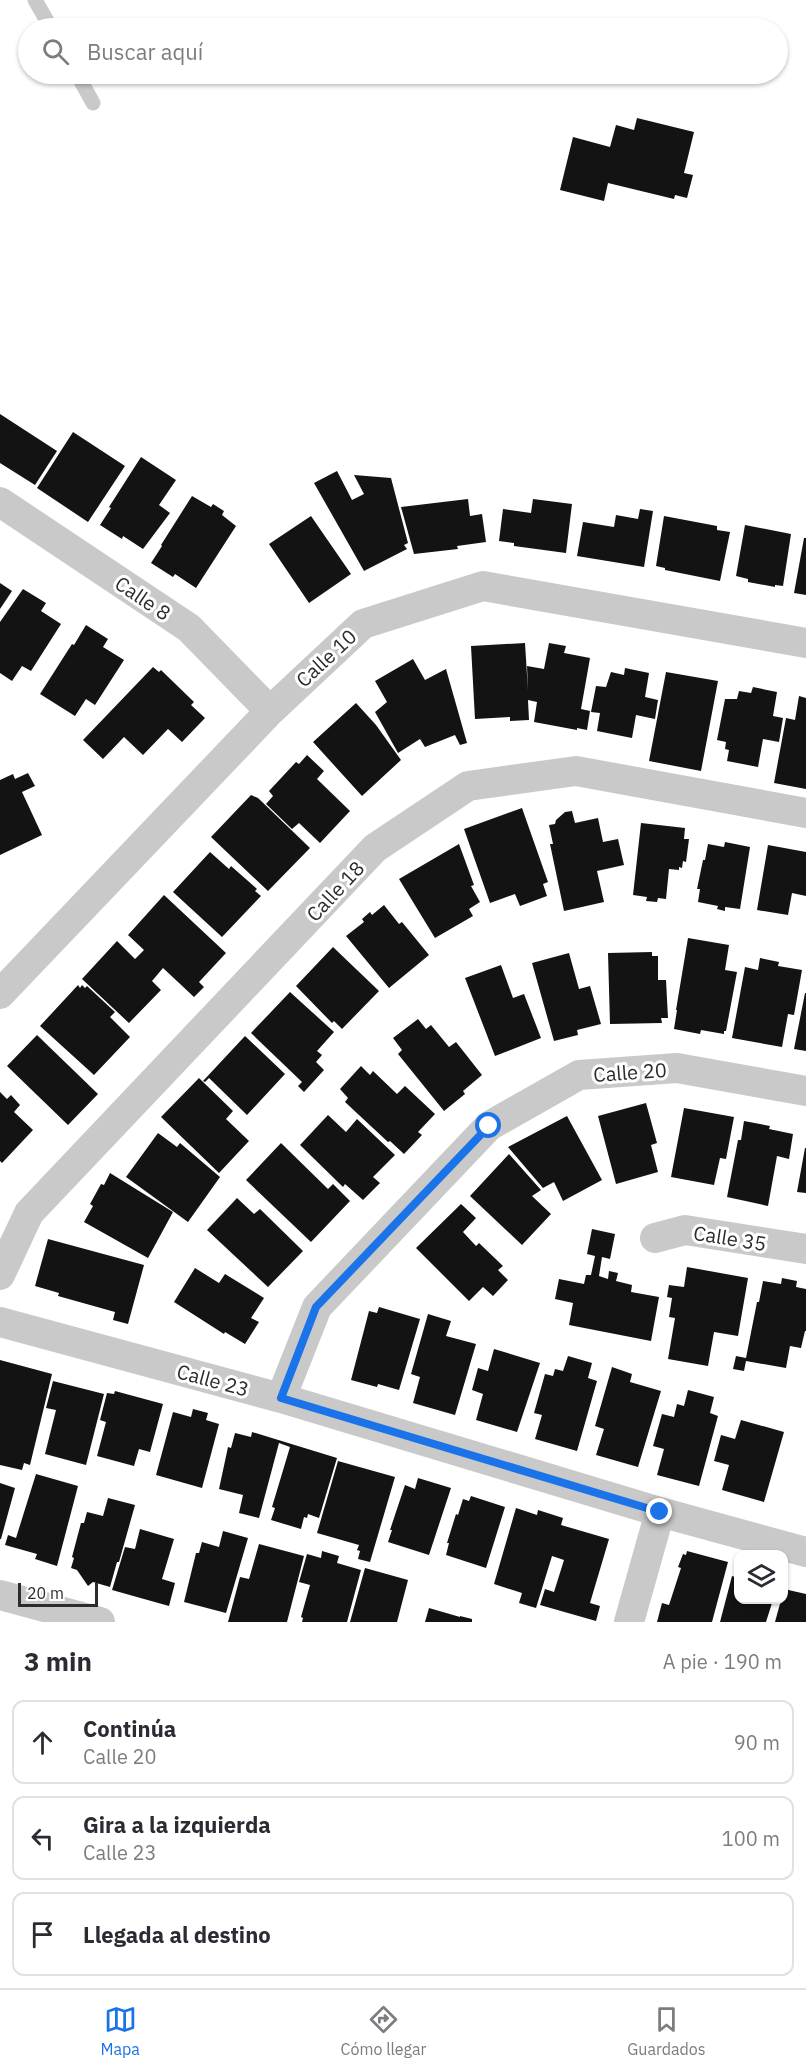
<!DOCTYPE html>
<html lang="es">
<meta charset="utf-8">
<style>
body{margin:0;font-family:"IBM Plex Sans",sans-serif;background:#f2f2f3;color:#2b2b33}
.controls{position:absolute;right:18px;bottom:18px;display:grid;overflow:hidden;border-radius:12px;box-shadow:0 2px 4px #0004}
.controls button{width:54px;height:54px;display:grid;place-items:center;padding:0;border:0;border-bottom:2px solid #e1e1e2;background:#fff;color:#2b2b33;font:30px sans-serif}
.scale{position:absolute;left:18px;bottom:15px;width:80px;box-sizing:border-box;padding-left:6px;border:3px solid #2c2c2c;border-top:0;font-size:16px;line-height:21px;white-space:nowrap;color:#2c2c2c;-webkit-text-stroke:4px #fff;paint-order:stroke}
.stop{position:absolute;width:18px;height:18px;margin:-14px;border:4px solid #1a73e8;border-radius:50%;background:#fff}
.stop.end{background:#1a73e8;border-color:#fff;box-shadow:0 2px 6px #0008}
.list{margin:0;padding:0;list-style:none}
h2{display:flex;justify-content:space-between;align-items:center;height:78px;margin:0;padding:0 24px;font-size:26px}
h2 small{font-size:20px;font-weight:400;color:#7c7c81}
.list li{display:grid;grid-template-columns:39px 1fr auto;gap:18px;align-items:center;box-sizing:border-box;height:84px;margin:0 12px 12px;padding:0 12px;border:2px solid #e1e1e2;border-radius:12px}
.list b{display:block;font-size:22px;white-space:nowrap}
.list p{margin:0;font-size:20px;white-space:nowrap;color:#7c7c81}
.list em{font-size:20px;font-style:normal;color:#7c7c81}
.icon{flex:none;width:33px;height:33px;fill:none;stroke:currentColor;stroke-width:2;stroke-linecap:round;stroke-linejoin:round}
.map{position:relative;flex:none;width:806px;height:1622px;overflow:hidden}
.search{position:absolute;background:#fff;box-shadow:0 2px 4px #0004;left:18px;right:18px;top:18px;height:66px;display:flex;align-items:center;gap:15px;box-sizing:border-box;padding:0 21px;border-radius:33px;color:#7c7c81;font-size:22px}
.sheet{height:366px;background:#fff}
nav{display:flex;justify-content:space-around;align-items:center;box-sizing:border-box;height:84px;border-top:2px solid #e1e1e2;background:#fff;font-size:16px;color:#7c7c81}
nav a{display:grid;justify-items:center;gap:3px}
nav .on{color:#1a73e8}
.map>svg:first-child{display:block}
</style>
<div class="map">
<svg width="806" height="1622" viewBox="0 0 806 1622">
<rect width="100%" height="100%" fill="#fff"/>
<!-- building -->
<path fill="#131313" d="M637,118L694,132L684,173L693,175L687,198L675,195L674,199L608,183L604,201L560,190L573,137L610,147L616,125L634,130Z
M0,414L57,451L35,485L0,463Z
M73,432L125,466L88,522L37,488Z
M141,457L176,480L159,505L170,513L143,549L123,536L122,539L100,525L111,508L109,507Z
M337,471L352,500L364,494L354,475L391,478L408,543L404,545L407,549L364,571L314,483Z
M192,496L211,507L213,504L224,511L222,515L236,526L196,588L175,574L173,577L151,563L162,546L161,545Z
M468,499L470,516L482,514L486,542L457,546L458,549L414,554L401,507Z
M533,499L572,504L566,553L514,546V543L499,541L503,509L531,513Z
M640,509L653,511L644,567L577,556L583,522L614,527L616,515L638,519Z
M311,516L351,574L309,603L269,544Z
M664,516L717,526V530L730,532L720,581L665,570V568L656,566Z
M745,525L791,534L783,586L775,585V587L748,582V579L736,576Z
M804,538H806V595L794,593Z
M0,583L12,591L0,609Z
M23,589L46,603L41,611L61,624L31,671L22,666L12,681L0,673V622Z
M86,625L108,639L103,647L124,660L95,705L86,699L75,716L40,694L72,644L74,645Z
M525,643L528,691L527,666L544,669L549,643L566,646L564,653L590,658L581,709L590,711L587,730L577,728V730L534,722L537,702L528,700L529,720L510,721V717L475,719L471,646Z
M413,659L425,680L446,669L467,743L460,745L455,735L425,747L420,739L398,753L375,712L387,702L375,681Z
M153,667L159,672L161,670L194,702L191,705L205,718L182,742L168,729L143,755L124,737L103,759L83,740Z
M625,668L649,673L645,697L658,700L655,719L636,715L632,738L597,731L600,713L591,712L596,686L606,687L611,672L624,675Z
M666,672L718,681L701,771L649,761Z
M753,687L777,692L773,716L783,718L779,742L763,739L758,767L727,761L729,750L725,749L726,742L717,740L725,699H737L739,691L751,693Z
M799,696L806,698V789L774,783L786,718L795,720Z
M356,703L376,725L401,760L362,796L313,742Z
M307,755L324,771L317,779L350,811L320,843L299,823L292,829L266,804L273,796L269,791L296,762L299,764Z
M28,773L35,786L22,792L42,835L0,855V780L13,774L15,779Z
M251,795L258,798L310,848L268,891L211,837Z
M522,808L548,882L543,884L547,896L520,906L515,894L490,903L464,829Z
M572,811L575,823L598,818L603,842L618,839L624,865L597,871L604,902L564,911L550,844H553L549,825L555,824L556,820L565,812Z
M641,823L685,828L684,839H689L686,862L683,861L682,868L679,867V870L669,869L666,899L658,898L657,902L646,901L647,897L633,895Z
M725,842L750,847L740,909L725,907V911L717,909L718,906L698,902L700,889H697L703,860H705L708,844L724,847Z
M459,844L474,885L471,886L480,902L469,909L473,916L435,938L399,879Z
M768,845L806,852V896L792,893L788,915L757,910Z
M210,852L229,869L231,866L257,889L255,891L261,896L222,937L173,892Z
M164,895L226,953L199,982L204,987L194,997L163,968L152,981L161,990L129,1023L82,979L117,941L135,959L144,950L128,935Z
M384,905L399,924L402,922L429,955L389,988L346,936L364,922L362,919L370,912L372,915Z
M688,938L729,945L725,970L737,972L726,1031H724V1034L701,1030L700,1034L674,1029L677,1010H676Z
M333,947L379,991L342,1029L334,1021L332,1023L296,986Z
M652,952V956H658V980H666L668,1018H661L662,1023L610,1024L608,953Z
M569,953L579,989L590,986L601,1024L577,1030L578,1035L554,1041L532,963Z
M760,958L779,962L778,966L802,970L794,1015L788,1014L782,1047L732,1038L745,967L758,970Z
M501,965L513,998L524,994L541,1038L495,1056L465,978Z
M78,985L80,988L82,985L85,988L87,986L115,1012L110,1017L130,1037L94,1075L40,1026Z
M290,992L334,1032L317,1051L322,1055L316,1062L324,1070L304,1092L298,1086L302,1082L251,1033Z
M805,993H806V1051L794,1049Z
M418,1019L426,1029L431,1025L449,1047L456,1042L482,1075L463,1091L465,1094L444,1111L398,1054L402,1050L393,1038Z
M37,1035L98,1094L68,1125L7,1066Z
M245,1036L285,1074L247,1115L209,1078L205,1082L203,1081Z
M361,1066L370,1075L373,1071L397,1094L405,1086L435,1114L418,1132L422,1135L404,1154L390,1141L388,1142L345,1102L348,1098L340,1089Z
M199,1078L233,1111L226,1119L249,1141L219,1173L161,1117Z
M0,1092L7,1099L11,1095L20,1105L14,1112L33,1130L2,1163L0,1161Z
M646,1103L657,1143L651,1145L658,1172L616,1184L598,1116Z
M684,1108L734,1117L726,1159L720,1158L714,1185L671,1177Z
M328,1115L346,1132L357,1119L395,1155L373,1177L380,1183L363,1200L345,1184L343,1187L300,1145Z
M567,1116L602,1180L563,1201L554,1182L543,1188L508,1147Z
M744,1121L770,1126L769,1129L793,1134L789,1159L777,1156L768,1206L727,1197L738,1140H741Z
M158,1133L177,1147L180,1143L220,1177L188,1222L126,1177Z
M281,1143L328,1189L333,1184L350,1201L311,1242L246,1180Z
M805,1148H806V1193L797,1192Z
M509,1154L541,1190L532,1196L551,1214L522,1245L470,1196Z
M110,1173L173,1212L148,1258L84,1222L93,1206L90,1204L101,1184L104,1185Z
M237,1198L254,1214L260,1209L303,1251L268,1287L207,1230Z
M461,1204L476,1218L463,1232L476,1246L479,1243L503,1266L498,1270L508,1280L493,1296L483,1287L469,1301L416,1248Z
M592,1229L615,1234L610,1259L602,1257L599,1276L608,1279L609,1271L618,1273L616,1281L632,1285L631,1292L659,1297L651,1341L569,1325L573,1303L555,1299L559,1279L584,1284L586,1275H591L595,1256L587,1254Z
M48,1239L144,1265L128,1324L113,1320L115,1312L58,1296L59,1293L35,1286Z
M687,1267L748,1278L738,1336L714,1332L708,1366L668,1359L675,1318L669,1317L672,1298L667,1297L669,1285L684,1287Z
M195,1268L219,1283L225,1274L264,1298L251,1318L259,1322L245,1344L225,1332L224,1334L174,1302Z
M782,1278L797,1281L796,1287L806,1289V1331H805L801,1348L790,1346L786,1368L746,1361L744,1371L733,1369L736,1356L746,1358L757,1302H759L763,1281L781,1284Z
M379,1307L420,1319L399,1390L378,1384L377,1387L351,1380L369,1311L377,1313Z
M428,1314L451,1321L446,1336L476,1344L455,1415L413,1403L420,1377L411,1374Z
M494,1349L540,1363L517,1432L476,1420L483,1394L472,1390L478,1368L488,1371Z
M568,1356L592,1363L588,1378L597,1381L577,1451L535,1439L542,1415L534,1413L545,1374L553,1376L555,1369L563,1371Z
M0,1360L52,1374L30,1465L24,1463L22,1470L0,1465Z
M612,1367L632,1374L630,1382L661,1391L638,1467L596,1455L604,1429L595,1426Z
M53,1381L104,1394L86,1465L45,1454L56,1410L46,1408Z
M688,1390L714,1397L710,1413L718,1416L699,1486L657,1475L664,1449L653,1446L662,1414L674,1417L677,1404L684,1406Z
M115,1391L163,1404L150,1452L139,1449L134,1466L97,1456L106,1422L100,1420L107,1393L114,1394Z
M193,1409L208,1413L206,1420L219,1424L202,1488L156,1475L173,1412L191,1417Z
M741,1420L784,1432L764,1502L722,1490L729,1465L714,1461L721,1435L735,1439Z
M252,1432L337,1458L319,1518L308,1514L307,1518L304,1517L301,1529L271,1520L275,1508L272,1507L290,1447L279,1443L259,1518L239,1513L243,1495L219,1489L228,1447L231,1448L235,1433L251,1437Z
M338,1461L395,1477L370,1562L358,1559L360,1551L357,1550L359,1545L317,1533Z
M36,1474L78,1486L57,1566L35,1559L37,1554L5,1545L8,1535L16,1538Z
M418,1478L451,1488L429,1555L388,1542L392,1530H390L405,1485L415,1489Z
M0,1483L15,1488L1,1539H0Z
M471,1496L505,1507L486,1568L446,1555L449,1543H447L456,1514L458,1515L463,1499L469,1501Z
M108,1498L135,1505L119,1562H117L110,1587L93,1582L88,1586L77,1570L71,1568L74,1558L72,1557L81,1523H84L87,1512L103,1516Z
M516,1508L537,1515L538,1510L563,1518L561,1525L609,1539L590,1603L600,1606L596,1621L540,1605L545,1589L554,1592L564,1560L552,1556L536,1608L519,1603L522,1593L494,1584Z
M140,1529L174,1539L162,1579L175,1583L169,1606L112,1590L125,1547L135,1549Z
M223,1531L248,1538L226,1613L184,1602L196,1553H199L202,1542L219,1547Z
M259,1544L304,1556L287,1622H228L240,1577L249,1579Z
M322,1551L339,1556L337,1563L361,1570L347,1622H302L303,1618L301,1617L310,1585L299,1582L307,1554L321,1558Z
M687,1551L728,1562L712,1622H657L662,1603L669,1605L681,1568L678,1567L683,1554L686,1555Z
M365,1568L408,1580L397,1622H350Z
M732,1576L738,1578V1600H773L766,1622H720Z
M784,1589L806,1594V1622H775L781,1600H784Z
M429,1608L460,1617V1616L472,1619V1622H425Z"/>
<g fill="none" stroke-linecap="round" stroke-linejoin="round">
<!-- service -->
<path stroke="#c9c9c9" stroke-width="15" d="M35,0L51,28
M77,74L93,103"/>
<!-- minor -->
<path stroke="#c9c9c9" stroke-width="30" d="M0,502L189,628L270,711
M0,994L270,711L363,624L483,586L806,643
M655,1238L685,1230L806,1249
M0,1275L29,1213L375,848L468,786L576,771L806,813
M0,1322L281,1398L660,1512L806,1552
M281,1398L317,1307L489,1126L579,1075L677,1068L806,1091
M0,1595L100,1622
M629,1622L660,1512"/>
</g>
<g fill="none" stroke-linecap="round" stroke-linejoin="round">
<!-- route -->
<path stroke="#1a73e8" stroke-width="8" d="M489,1126L316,1307L281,1398L660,1512"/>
</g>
<g text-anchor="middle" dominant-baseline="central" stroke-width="6" stroke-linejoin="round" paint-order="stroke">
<!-- street labels -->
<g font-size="20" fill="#2c2c2c" stroke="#fff">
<text transform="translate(143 598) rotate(34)">Calle 8</text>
<text transform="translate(326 658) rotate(-43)">Calle 10</text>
<text transform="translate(335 891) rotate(-47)">Calle 18</text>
<text transform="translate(630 1072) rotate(-4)">Calle 20</text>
<text transform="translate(730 1238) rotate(9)">Calle 35</text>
<text transform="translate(213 1380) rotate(15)">Calle 23</text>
</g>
</g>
</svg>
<div class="controls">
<button><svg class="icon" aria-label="layers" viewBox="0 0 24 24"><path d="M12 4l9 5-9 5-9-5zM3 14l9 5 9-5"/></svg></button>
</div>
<div class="scale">20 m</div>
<div class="stop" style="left:489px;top:1126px"></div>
<div class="stop end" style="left:660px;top:1512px"></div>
<div class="search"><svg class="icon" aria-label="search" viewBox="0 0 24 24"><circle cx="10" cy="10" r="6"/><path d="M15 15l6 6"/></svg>Buscar aquí</div>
</div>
<section class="sheet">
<h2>3 min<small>A pie · 190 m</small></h2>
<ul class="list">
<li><svg class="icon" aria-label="ahead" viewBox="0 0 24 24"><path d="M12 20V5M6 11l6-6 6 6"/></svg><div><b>Continúa</b><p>Calle 20</p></div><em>90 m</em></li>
<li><svg class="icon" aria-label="left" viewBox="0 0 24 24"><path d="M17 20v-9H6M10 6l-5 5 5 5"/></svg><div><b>Gira a la izquierda</b><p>Calle 23</p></div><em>100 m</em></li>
<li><svg class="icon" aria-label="arrive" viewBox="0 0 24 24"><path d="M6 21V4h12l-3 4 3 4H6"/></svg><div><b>Llegada al destino</b></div></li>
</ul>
</section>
<nav>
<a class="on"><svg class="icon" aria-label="map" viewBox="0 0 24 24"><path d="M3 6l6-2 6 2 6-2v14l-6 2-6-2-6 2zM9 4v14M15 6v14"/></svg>Mapa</a>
<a><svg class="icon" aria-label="directions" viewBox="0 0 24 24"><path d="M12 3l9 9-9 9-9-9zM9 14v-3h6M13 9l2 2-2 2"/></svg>Cómo llegar</a>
<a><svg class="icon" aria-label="saved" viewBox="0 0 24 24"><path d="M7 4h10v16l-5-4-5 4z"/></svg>Guardados</a>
</nav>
